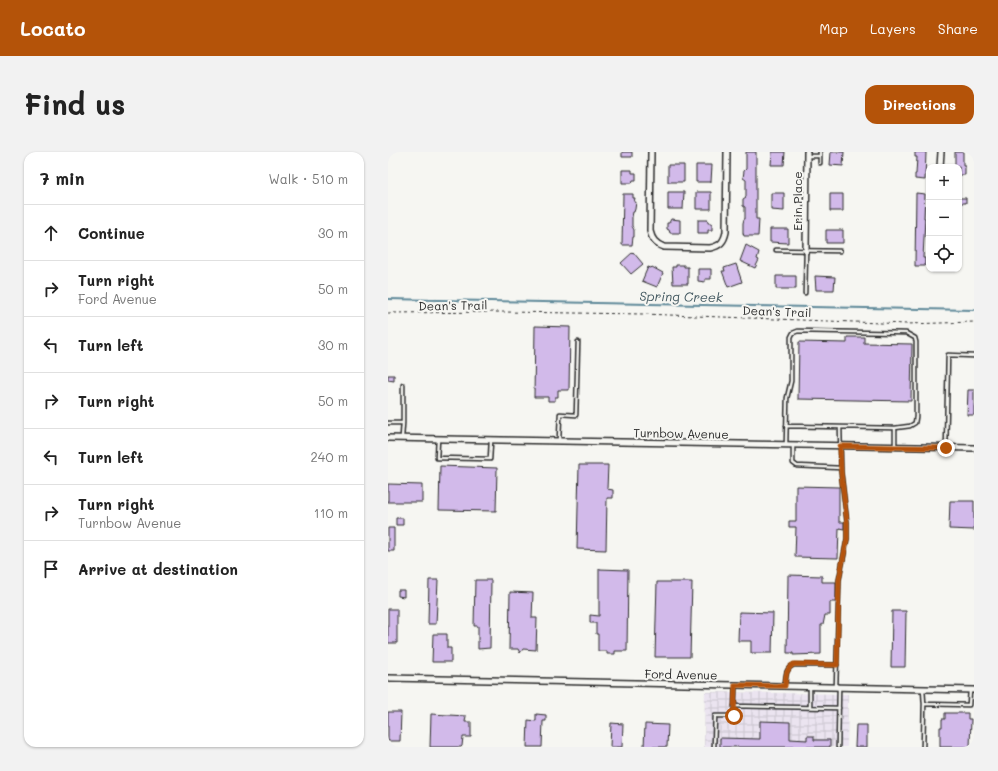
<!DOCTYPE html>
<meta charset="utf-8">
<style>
body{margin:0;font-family:Mali,sans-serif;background:#f2f2f2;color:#222}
.controls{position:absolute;right:12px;top:12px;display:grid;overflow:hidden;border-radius:8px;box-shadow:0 1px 3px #0004}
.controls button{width:36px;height:36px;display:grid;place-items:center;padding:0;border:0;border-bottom:1px solid #e0e0e0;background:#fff;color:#222;font:20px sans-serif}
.stop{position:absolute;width:12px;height:12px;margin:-9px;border:3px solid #b45309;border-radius:50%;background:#fff}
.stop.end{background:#b45309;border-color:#fff;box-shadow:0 1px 4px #0008}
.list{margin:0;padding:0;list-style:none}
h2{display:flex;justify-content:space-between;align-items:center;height:52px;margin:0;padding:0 16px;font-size:17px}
h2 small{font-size:13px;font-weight:400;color:#767676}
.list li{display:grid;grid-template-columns:26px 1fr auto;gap:12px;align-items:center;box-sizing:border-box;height:56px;padding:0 16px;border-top:1px solid #e0e0e0}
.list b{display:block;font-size:15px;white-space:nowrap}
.list p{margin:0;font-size:13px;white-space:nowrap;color:#767676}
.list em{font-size:13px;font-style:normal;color:#767676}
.icon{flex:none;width:22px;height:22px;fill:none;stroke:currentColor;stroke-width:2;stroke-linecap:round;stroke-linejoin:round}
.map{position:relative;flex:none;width:586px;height:595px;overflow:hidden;border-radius:12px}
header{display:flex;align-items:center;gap:24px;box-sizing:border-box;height:56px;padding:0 20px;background:#b45309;color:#fff}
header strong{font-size:19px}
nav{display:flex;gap:22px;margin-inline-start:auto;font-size:14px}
.intro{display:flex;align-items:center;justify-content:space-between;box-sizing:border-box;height:96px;padding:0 24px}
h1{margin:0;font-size:28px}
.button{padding:10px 18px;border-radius:12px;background:#b45309;color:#fff;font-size:14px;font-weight:700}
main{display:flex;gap:24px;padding:0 24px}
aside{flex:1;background:#fff;border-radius:12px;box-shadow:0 1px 3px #0004}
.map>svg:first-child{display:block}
</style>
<header>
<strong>Locato</strong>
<nav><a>Map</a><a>Layers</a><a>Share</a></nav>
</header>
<div class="intro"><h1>Find us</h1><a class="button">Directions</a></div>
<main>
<aside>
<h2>7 min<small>Walk · 510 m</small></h2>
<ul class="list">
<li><svg class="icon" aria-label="ahead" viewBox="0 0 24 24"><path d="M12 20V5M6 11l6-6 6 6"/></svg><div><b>Continue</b></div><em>30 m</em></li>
<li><svg class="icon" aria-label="right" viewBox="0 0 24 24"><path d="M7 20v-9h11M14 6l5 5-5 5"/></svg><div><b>Turn right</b><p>Ford Avenue</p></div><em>50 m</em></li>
<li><svg class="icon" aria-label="left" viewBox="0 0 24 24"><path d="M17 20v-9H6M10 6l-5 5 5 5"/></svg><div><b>Turn left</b></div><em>30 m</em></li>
<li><svg class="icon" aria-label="right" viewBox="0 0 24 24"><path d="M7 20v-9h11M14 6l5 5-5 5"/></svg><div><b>Turn right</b></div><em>50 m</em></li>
<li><svg class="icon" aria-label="left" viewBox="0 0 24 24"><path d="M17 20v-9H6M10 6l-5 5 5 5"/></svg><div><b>Turn left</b></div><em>240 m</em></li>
<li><svg class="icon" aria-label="right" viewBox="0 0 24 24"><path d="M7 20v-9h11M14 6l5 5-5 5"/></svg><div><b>Turn right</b><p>Turnbow Avenue</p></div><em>110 m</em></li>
<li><svg class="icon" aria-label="arrive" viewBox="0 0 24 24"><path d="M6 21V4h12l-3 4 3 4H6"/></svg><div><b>Arrive at destination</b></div></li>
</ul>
</aside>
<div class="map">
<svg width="586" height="595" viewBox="0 0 586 595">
<defs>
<pattern id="industrial-grid" width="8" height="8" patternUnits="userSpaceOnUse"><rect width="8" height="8" fill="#ebe4f0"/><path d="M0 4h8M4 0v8" fill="none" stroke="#cac4ce"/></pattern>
</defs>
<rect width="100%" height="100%" fill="#f6f6f2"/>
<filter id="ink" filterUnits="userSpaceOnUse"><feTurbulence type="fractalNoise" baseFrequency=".025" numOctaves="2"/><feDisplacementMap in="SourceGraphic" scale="8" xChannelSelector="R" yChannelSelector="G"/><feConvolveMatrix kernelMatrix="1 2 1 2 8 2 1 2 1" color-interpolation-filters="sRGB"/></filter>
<g filter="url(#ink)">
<!-- industrial -->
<path fill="url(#industrial-grid)" d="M317,540L460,542L459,595H316Z"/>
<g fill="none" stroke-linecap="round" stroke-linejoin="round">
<!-- stream -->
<path stroke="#5f8999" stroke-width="2" d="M0,147L586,158"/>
</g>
<!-- building -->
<path fill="#d2baea" stroke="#2b2b2b" d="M234,0H244V5H234Z
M358,0H368V67H371L370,84H356L355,81V71L356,67H357V55L355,54V47L358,45V28L355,26L356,19L358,17Z
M384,0H397L396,13H383Z
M443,0H456L455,14L442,13Z
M527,0H538L537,28L527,27V22H528L529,5H527Z
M567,0H575V14H577V23H571V15H567Z
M280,13H296V30H280Z
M308,13H324L323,30H308Z
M234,18H244V21H248V28H245L244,31H234Z
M280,40H296L295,57H280Z
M308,40H323V57H308Z
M383,41H396V59L383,58Z
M528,41L537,42L536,66H537L535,106H537V114H527Z
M235,42H245V46H247L246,50H248L247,57L246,60H245L244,65V74L246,78V85H245L244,93H234Z
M442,42H455V59H442Z
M571,46H578V51H571Z
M283,67L292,68V81H282L281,78L279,77V71H281Z
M310,68H320V71H324V78H320V81H310Z
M382,77H400V91L382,90Z
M438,78H455V91H438Z
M358,93L371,100L369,107L371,108L367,116L352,109Z
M245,100L255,112L243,122L233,111Z
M348,112L354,130L340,135L334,119H337L336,116Z
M288,113H296V115H300V132H285L284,115H288Z
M260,115L263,116L264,115L275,121L269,135L254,129Z
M310,117H323V127H317V130L310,129Z
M388,124H408V137H388Z
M427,124L447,125L446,138H428Z
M147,174L182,175L181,238H170V245H167V249H160V245H146Z
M459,185H476V191L524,192L523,249L410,247L411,190L459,191Z
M0,223H6V229L0,228Z
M580,238H586V263H579Z
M191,313H220L219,337L225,338V346H219L218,398L189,397Z
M52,314L109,316L108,359L51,358Z
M0,332L34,333V350H0Z
M408,334L451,335V370H456V377L451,376L450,406L407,405L408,375H401V369H408Z
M562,349H586V378L561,377Z
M8,366H15V373H8Z
M0,376H6V399H0Z
M211,417L240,418L239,499H227V502H219V499H210V482H208V471H202V463L211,464Z
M400,423L434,424V430H448V450H442V463H437L435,473H433V502L405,503V501H399Z
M41,428H50L48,472H40Z
M87,428H103L102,496L90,497V474H86Z
M269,430H304L302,505H267Z
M10,438H16V445L10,444Z
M122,440L145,441L144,466H149L148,498L135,497L132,501L130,497H121Z
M0,457H9V491H0Z
M504,459H518L517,515H503Z
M351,460L385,461L384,501H363V489H350Z
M45,482H59V496H63V510H44Z
M0,560H13L12,589H0Z
M557,561H580V567H583L582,595H552V575H554V567H557Z
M43,562L78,564L77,570H83V585H75L74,594L73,595H42Z
M148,562L158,563V569H155L154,595H139L140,568L148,569Z
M372,569L402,570V587L419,588V584H426V588H442V595H332V586L372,587Z
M223,571L235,572L234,595H222Z
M257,572L280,573L279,595H256Z
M468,573H479V595H467Z"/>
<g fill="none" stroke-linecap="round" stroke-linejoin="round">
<defs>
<path id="service" d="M419,4H432V0
M432,4V11
M388,98L452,99
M417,141L418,99
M0,271H15L14,285
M15,271V233
M398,274L507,276
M50,287L49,306L102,307L103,289
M171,288L172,262L188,263L190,190
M398,293L399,246L403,229V185L405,181L410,179L518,181L527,186L528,190V265L527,271L522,274L507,276V295
M405,293V311L409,314L453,316
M558,296L560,203L586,204
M397,533C398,525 397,516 406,513H449
M448,535L451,428L459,387V370L453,320L452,275
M535,537L536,552L581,553L582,538
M346,554L451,556
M422,555V535
M326,595L327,564H346L347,533
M450,595L451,536
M535,595L536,552"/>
<path id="minor" d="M263,0L262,79C264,87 267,92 276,95L322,96C332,94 336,90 338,80L339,0
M552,15L553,0
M418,99L419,0
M0,286L586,296
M0,526L586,538"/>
</defs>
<!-- service casing -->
<use href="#service" stroke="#2b2b2b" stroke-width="5.5"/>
<!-- minor casing -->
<use href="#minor" stroke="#2b2b2b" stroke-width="8"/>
<!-- path -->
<path stroke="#2b2b2b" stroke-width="1" stroke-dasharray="3 3" stroke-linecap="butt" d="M0,161L116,160L255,162L519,172L586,170"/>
<!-- service -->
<use href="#service" stroke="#f6f6f2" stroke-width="2.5"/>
<!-- minor -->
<use href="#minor" stroke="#f6f6f2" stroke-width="5"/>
</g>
</g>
<g fill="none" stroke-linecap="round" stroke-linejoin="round" filter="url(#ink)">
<!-- route -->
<path stroke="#b45309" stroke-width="5" d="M346,564L347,533L397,534C398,526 397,517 406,512L449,513L451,428L459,387V370L453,320L452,294L558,296"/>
</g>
<g text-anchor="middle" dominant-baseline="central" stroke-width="4" stroke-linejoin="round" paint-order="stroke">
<!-- street labels -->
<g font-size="12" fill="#2b2b2b" stroke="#f6f6f2">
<text transform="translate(409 49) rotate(-90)">Erin Place</text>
<text transform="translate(65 153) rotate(-1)">Dean's Trail</text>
<text transform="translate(389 159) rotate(2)">Dean's Trail</text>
<text transform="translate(293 281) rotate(1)">Turnbow Avenue</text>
<text transform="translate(293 522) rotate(1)">Ford Avenue</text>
</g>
<!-- water labels -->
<g font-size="13" font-style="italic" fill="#455a62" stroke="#f6f6f2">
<text transform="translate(293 144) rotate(1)">Spring Creek</text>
</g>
</g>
</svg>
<div class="controls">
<button>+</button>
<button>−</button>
<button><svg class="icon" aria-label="locate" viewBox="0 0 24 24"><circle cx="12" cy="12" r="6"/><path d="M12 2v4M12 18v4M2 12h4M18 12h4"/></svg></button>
</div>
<div class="stop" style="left:346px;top:564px"></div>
<div class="stop end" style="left:558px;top:296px"></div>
</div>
</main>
